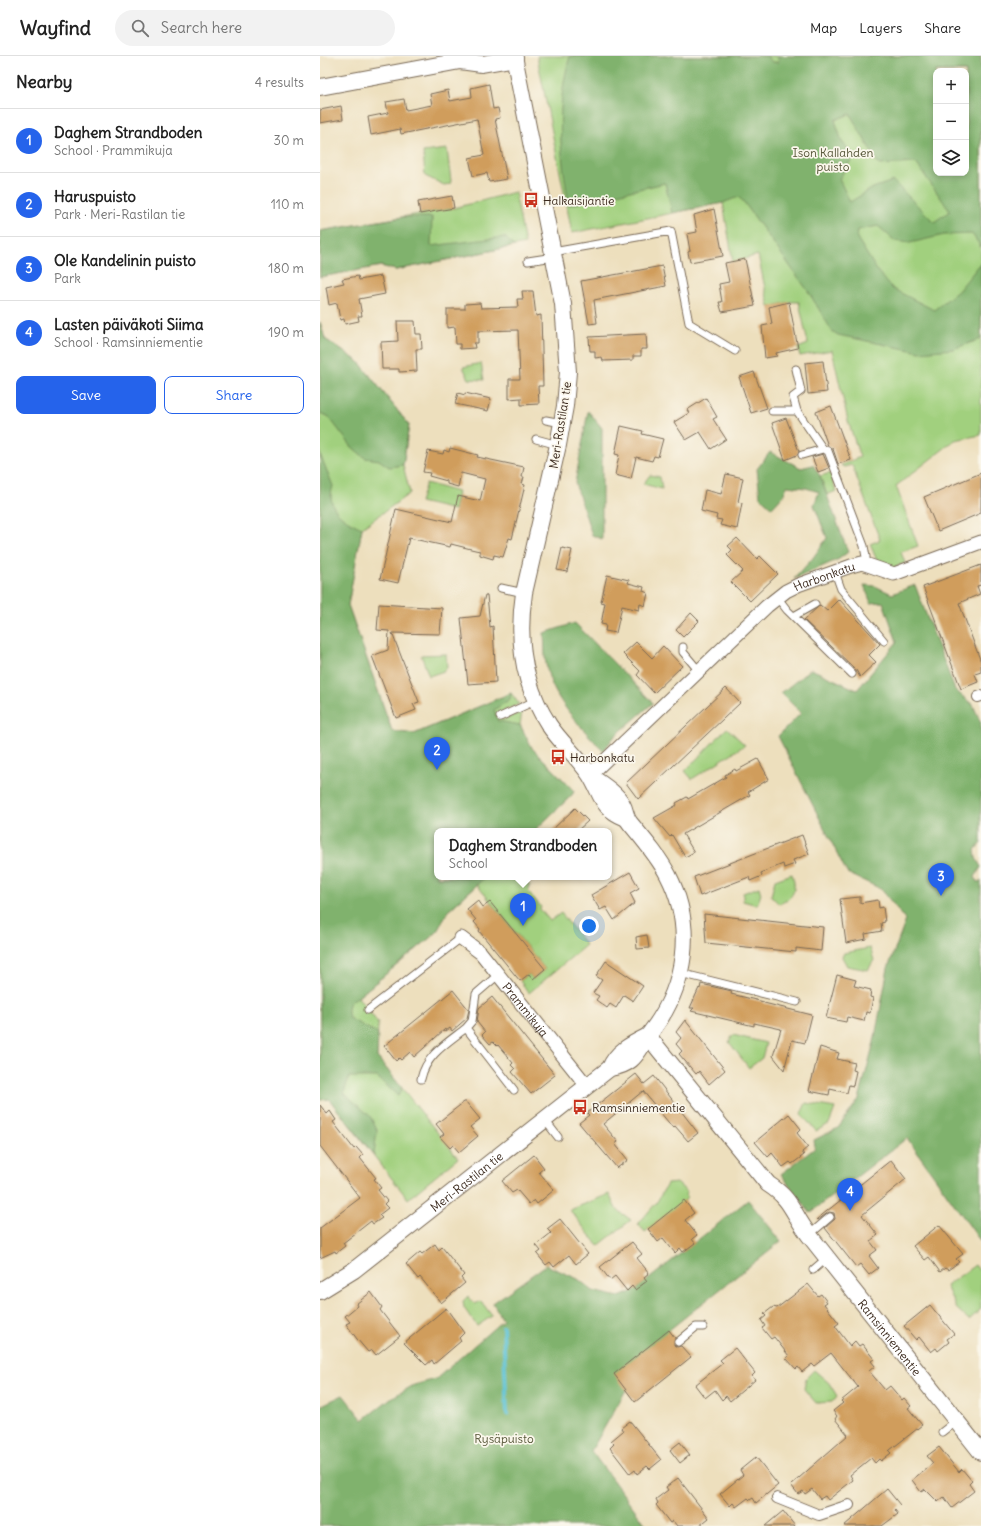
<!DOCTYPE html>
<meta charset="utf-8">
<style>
body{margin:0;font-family:Delius,sans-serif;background:#f2f2f2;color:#222}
.controls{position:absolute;right:12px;top:12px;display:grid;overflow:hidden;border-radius:8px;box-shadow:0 2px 6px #0003}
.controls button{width:36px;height:36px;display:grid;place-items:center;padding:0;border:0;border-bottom:1px solid #e0e0e0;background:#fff;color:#222;font:20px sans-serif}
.you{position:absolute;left:269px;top:870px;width:14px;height:14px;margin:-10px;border:3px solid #fff;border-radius:50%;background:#1a73e8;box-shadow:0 0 0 6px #1a73e833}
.badge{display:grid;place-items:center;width:26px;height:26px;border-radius:50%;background:#2563eb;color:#fff;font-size:13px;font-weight:700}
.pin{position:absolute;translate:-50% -33px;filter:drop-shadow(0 1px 2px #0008)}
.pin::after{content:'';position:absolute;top:21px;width:14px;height:12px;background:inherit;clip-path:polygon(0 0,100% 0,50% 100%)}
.popup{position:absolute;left:114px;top:772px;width:178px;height:52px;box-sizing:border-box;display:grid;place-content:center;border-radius:8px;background:#fff;filter:drop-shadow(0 1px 3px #0005);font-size:13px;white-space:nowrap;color:#767676}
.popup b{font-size:15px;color:#222}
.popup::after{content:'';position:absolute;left:50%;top:100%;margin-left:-8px;border:8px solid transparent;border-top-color:#fff}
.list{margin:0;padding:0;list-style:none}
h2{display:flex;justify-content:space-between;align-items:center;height:52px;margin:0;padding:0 16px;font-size:17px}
h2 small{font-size:13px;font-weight:400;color:#767676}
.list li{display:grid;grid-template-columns:26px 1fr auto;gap:12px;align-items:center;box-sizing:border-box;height:64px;padding:0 16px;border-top:1px solid #e0e0e0}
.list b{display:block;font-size:15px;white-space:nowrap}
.list p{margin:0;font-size:13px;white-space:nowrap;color:#767676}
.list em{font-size:13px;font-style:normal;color:#767676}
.actions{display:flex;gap:8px;padding:12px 16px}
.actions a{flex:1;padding:9px 0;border:1px solid #2563eb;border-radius:8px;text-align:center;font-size:14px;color:#2563eb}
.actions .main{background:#2563eb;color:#fff}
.icon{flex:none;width:22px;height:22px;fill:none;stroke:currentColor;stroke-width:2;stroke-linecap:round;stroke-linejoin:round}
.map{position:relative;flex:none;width:661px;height:1470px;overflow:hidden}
header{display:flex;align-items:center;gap:24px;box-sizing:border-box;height:56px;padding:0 20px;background:#fff;border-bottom:1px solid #e0e0e0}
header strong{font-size:19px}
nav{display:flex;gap:22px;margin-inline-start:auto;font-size:14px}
.search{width:280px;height:36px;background:#f2f2f2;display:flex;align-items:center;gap:10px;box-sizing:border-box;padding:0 14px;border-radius:22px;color:#767676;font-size:15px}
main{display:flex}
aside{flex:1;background:#fff}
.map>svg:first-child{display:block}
</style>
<header>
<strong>Wayfind</strong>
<div class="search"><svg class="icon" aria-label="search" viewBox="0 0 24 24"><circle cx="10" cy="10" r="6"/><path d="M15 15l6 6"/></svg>Search here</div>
<nav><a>Map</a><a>Layers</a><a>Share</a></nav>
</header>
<main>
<aside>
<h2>Nearby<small>4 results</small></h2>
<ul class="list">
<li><span class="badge">1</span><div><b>Daghem Strandboden</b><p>School · Prammikuja</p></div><em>30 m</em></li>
<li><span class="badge">2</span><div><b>Haruspuisto</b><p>Park · Meri-Rastilan tie</p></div><em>110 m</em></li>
<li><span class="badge">3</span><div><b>Ole Kandelinin puisto</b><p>Park</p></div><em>180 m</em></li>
<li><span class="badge">4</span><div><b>Lasten päiväkoti Siima</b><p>School · Ramsinniementie</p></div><em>190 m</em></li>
</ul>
<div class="actions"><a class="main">Save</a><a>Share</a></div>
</aside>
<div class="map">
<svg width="661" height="1470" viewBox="0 0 661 1470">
<rect width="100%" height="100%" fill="#fbf7ec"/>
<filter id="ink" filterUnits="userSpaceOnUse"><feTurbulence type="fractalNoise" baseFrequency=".025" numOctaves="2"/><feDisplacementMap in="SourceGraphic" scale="8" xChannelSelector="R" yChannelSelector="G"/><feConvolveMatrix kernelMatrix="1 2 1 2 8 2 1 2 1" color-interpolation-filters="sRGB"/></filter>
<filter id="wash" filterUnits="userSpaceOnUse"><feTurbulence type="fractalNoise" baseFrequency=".012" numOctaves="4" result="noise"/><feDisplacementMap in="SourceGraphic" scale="16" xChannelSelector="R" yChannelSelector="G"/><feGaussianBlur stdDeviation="0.9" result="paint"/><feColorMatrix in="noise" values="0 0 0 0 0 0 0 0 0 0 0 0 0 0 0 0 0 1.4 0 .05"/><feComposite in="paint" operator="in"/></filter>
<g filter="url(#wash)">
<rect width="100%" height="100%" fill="#eddfbd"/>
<!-- green -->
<path fill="#a1d07e" stroke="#6e7d4e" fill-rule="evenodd" d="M217,0H661V379L635,384L576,430L598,490L581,496L585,507L572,512L558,507L550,488L560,484L532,409L524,411L521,409L540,401L528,365L512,294L480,300L478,292L488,288L479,246H469L449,251L438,199L413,206L403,147L252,177ZM616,15H646V117H616Z
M127,93L131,125L130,128L124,129L105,120L103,96Z
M195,136L205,188L76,214L61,210L0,221V175L134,152Z
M0,266L5,283L39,306L89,369L83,409L90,437L42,472L28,549L72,675L94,678L191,637L199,648L179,657L182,664L202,656L200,669L212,692L254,735L252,739L214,775H117V821H203L210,830L208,835L221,851L220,853L230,865L241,857L266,889L209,937L200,925L209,918L213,923L225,913L157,829L128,855L116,877L38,941L58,967L57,1001L138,1102L88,1143L9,1043L0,1044Z
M161,307L164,324L149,323L143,311Z
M510,417L516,435L507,439L500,420Z
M330,419L340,421L342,433L323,428Z
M106,427L138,436L134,454L100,446Z
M126,598L127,612L124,615L109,620L101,599Z
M407,672L425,689L372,723L365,715Z
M472,818C477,834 474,842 459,848L451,840L455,824Z
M439,831L441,838L437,849L423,845V837Z
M550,892L554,904L548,914L527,910L522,901L524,897Z
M413,979L446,987L442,1002L429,1012L409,986Z
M486,1047L515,1052L509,1068L496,1075L481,1058Z
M357,1127L367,1136L365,1139L368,1142L325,1176L318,1168L337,1146L347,1128Z
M289,1138L296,1153L311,1164L278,1190L250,1154Z
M655,1209L661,1217V1253L649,1264L636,1252L626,1230Z
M148,1240L155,1248L161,1245L172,1260L157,1270L144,1252L143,1245Z
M494,1314L509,1327L517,1340L512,1346L496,1347L484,1333L486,1322Z"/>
<!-- forest -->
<path fill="#80b26d" stroke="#5e6e46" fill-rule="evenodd" d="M250,0H447L452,6H459L457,0H661V191L652,178L624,179L590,187L575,185L558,170L538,174L537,182L558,216L573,233L614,254L638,235L661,207V283L633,293L600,296L518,279L512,275L488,235L423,145L418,141L403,147L352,157L345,127L249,149C240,97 235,52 250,0ZM616,15H646V117H616ZM530,58L559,109L596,107L630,155L614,166L573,125L553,132L530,146L519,123L534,100L522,86L515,64Z
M84,161H112L111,190L185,181L194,190L76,214L61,210L0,221V175Z
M0,266L5,283L39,306L89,369L83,409L69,411L59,404L45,402L32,391L8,360L0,357Z
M268,355L282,372V483L272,479L255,427Z
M450,396L481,412L493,409L500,420L528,496L519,503L474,523L492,503L507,482L494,449L499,436L486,432L467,430L463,440L452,452L440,441L437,413Z
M0,398L13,430C5,453 24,464 42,472L28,549L72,675L94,678L191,637L190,643L174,654L178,665L200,669L212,692L254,735L252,739L214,775H117V821H165L128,855L116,877L38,941C27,946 27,952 29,962L58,978L57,1001L82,1032L78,1040L57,1021H29L24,1037L50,1060L57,1074L54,1099L9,1043L0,1044Z
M544,529L555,530L572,538L595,529L635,634L653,649L661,667V787L655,794L656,802L661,811L655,821L657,826L661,825V1186L587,1082L490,1157L461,1118L495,1092L494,1084L518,1072L539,1043L554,986L568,912L586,864L561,833L527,817L458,680L481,657L461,637L491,613L537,634L577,586L563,546L551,547Z
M255,567L333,647L295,680L283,695C261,670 231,643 226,608C224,598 225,588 224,577Z
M428,1144L461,1185L349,1274L306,1334L271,1395L327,1470H226L223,1468L222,1470H0V1350L23,1339L43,1364L71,1342L94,1329L116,1323L183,1264L173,1247L226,1209L258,1223L273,1235L299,1241L315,1234Z"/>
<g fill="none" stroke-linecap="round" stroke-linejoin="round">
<!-- stream -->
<path stroke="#58c1d5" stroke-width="4" d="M183,1271L187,1358"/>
</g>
<g id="blocks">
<!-- building -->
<path fill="#d09d5b" d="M169,28L173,53L178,52L180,62L175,63L187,123L169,126L167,117L153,120L149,102L164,99L157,63L81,78L80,73L51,79L48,61L68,57L66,46L84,43L86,54L112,49L110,38L128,34L130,45L152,41L151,32Z
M21,50L23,63L0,67V54Z
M132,140L134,152L100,158L98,146Z
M394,153L403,200L370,206L368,196L370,195L367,178L377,176L374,159Z
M425,203L435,250L402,256L399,246H402L399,228L409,226L405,207Z
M342,210L346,230L274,244L277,267L269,268L261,225Z
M38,220L39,224L61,220L65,238L39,243L42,260H38L39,265L25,268L24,263L20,264L17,247L9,249L6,231L24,227L22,223Z
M202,235H213L216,260L221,259L223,330H218L219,348L201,349V342L189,343V323H200L198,274L158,275V287H154L155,292L140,293V288H136L135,271L127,272V253H145V248L160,247L161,252L198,251L197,243H203Z
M469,246L478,292L456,297L457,300L445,302L442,270L452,268L449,251Z
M77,265H95L96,278H101L102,293H96L97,315L79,316V313H62L61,286L78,285Z
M326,278L327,293H321V300H313V304L283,305L282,301L275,302V295H270L269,281Z
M503,305L507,336L488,338L485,307Z
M434,316L447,352L431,357L419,321Z
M138,337L145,339V337L171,343L168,355L135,348Z
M386,342L397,361L393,363L406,383L391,393L380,376L366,384L354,366L369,357L367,354Z
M511,350L531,404L518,408L513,393L508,390L496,356Z
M466,362L479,395L477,399L465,404L452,367Z
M301,370L323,375L322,378L343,383L338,401L334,400L332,405L316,401L311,423L295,419L299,399L295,398Z
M130,392L158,399L157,401L204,411L202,421H204L202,428L205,429L192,483L189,482L183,501L174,499L173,503L160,499V495L155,494L131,488L130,491L89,482L78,527L60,523L76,453L132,466L138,440L160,445L165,423L141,417L138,431L127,428V425L109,420L110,417L103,416L108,395L123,398L124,394L129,396Z
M503,398L509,412L498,416L492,401Z
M661,417V457L618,475L604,441Z
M406,418L423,422L418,446L422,447L417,473L400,469L402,464L396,463L397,459L381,455L385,434L401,438Z
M417,482L437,503L440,500L458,518L430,545L411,526L423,515L407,499L412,494L408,490Z
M242,492L252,494L247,516L237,514Z
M661,509V529L657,530L660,538L639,547L661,606V616L655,618L658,626L641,633L603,531Z
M287,519L309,524L308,527L324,531L323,535L328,537L325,550L320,548L319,554L302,550L296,577L285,575L286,569L281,568L285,547L281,546Z
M165,539H167L170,571L173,570L176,626L148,628L141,562L160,560Z
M519,543L560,588L549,599L556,606L540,621L536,614L484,564L500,549L507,555Z
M59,548L122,552L120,578L72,577L99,646L93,648L96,654L76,662L52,600L68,594L69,575L57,574Z
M371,557L379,565L363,581L356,574Z
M316,586L332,602L343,590L362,610L334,637L317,619L320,615L303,598Z
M406,632L420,647L318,743L306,727Z
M438,703L449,723L428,736L430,739L363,778L374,796L365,801L352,779L350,781L334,762L357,749L356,747L367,741L368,743L406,721L405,719L415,713L416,715Z
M255,752L268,765L257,775H231Z
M482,779L489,798L473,804L475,808L464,812L463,808L441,817L442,820L430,825L429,821L380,840L374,821Z
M310,816L319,832L310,837L315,847L294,864L286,851L280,854L271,839Z
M540,841V847L558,844L559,852L563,851L565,866L561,867L562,875L545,878L546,883L526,887L520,843Z
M158,844L163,851L170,846L225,913L213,923L209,918L200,925L159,875L160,873L154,866L156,864L147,853Z
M384,858L503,871L501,895L476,892V896L386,887Z
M327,879L329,892L317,893L316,881Z
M286,905L323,930L313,945L304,939L296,952L290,948L287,952L276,944L279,940L273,937L282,924L276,920Z
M517,919L536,924L534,930L551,934L550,941L553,942L550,957L546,956L544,965L527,961L526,966L506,962Z
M381,928L412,935L411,938L444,946V947L492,959L485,987L472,984L464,1014L453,1000L461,973L434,967V970L371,955L374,952H370L379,932L380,933Z
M133,934L149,954L147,962L132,975L130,972L126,975L125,973L94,1001L90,996L81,1004L79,1002L76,1005L64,990Z
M172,941L235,1019L211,1038L192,1016L195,1013L191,1009L193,1007L178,989L177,990L173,986L170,988L162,979L165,976L157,966L159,952Z
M365,964L405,1014L389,1028L379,1015L376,1018L359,998L362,995L356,988L361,982L356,976Z
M500,991L519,997L517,1003L535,1007L533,1014L536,1015L533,1030L529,1029L527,1037L510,1033L509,1039L489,1035Z
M316,1018L324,1028L334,1020L378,1077L368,1085L355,1070L353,1072L323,1035L283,1068L298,1086L295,1088L308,1104L297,1112L259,1067L269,1059L267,1057Z
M144,1046H146L160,1063L150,1071L158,1080L139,1096L133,1089L130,1092L120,1081L124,1078L116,1068Z
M0,1049L7,1058L10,1055L16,1064L13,1066L34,1093L36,1091L43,1099L40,1102L56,1122L54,1123L61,1132L58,1134L67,1145L64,1148L68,1152L59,1159L62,1162L53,1168L51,1165L23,1187L25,1190L16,1197L15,1195L0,1202V1172L40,1142L0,1090Z
M469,1058L481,1073L477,1077L488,1091L482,1096L484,1099L472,1108L470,1106L463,1111L452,1097L448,1101L435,1086Z
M214,1099L224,1112L219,1116L234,1134L217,1148L214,1144L209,1148L197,1134L192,1137L182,1125Z
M571,1104L586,1123L542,1159L558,1179L550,1185L557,1194L549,1200L558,1212L549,1219L540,1208L536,1211L505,1172L515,1163L514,1157L509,1156L498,1164L497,1163Z
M364,1144L374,1157L365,1164L377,1179L372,1183L375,1187L363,1196L360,1192L355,1197L343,1182L338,1186L328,1173Z
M240,1163L268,1198L256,1208L249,1199L234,1211L230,1206L226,1209L217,1198L221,1195L216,1189L231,1177L227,1173Z
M619,1169L643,1198L636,1203L639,1206L628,1214L625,1212L620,1216L609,1201L605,1204L593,1190Z
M312,1186L322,1198L317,1202L329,1217L324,1221L327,1225L315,1234L312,1230L307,1235L295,1220L290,1224L280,1211Z
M115,1188L119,1194L122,1191L144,1219L141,1222L145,1227L121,1247L100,1221L98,1223L86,1208L100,1196L102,1198Z
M488,1228L498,1240L501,1238L507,1246L504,1248L519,1267L515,1270L530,1290L535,1285L539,1290L542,1288L554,1303L551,1305L555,1310L549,1315L565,1334L570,1330L582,1344L584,1342L591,1350L588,1352L602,1369L570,1394L569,1395L571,1397L561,1405L559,1403L555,1407L551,1402L530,1419L533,1424L508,1444L505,1440L500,1443L492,1433L485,1438L483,1435L478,1438L471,1429L528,1379L515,1363L517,1360L513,1355L523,1347L521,1345L538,1331L511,1297L494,1310L492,1308L482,1316L478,1311L476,1313L466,1302L469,1300L454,1281L451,1283L442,1272L445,1270L441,1264L446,1260L444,1258L453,1251L457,1252Z
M51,1236L62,1251L60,1254L80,1280L56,1299L52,1294L48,1296L37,1283L26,1268L30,1266L25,1260L37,1250L36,1248Z
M610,1249L634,1278L627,1283L629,1286L618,1295L616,1292L611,1296L599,1281L596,1284L584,1270Z
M126,1252L144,1277L139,1282L141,1285L114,1308L112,1304L106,1309L84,1287Z
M349,1274L355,1282L354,1289L357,1291L361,1290L371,1301L315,1346L294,1318Z
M415,1292L435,1317L432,1320L435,1324L410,1345L406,1340L402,1344L395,1334L385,1342L375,1329L403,1307L400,1304Z
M310,1365L341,1404L330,1413L327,1410L317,1418L315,1414L310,1418L290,1392L294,1388L291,1385L303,1375L301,1372Z
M360,1386L370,1399L360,1407L350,1394Z
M619,1391L639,1416L642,1413L652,1425L649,1428L654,1435L632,1452L624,1441L618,1446L605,1433L601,1436L592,1424L613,1407L607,1400Z
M436,1401L458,1429L436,1447L433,1442L430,1444L428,1442L416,1451L413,1447L410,1450L400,1438L423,1419L420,1414Z
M358,1422L389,1462L379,1470H357L353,1465L350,1467L336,1449L338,1447L336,1443L348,1434L346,1431Z
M567,1433L580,1449L575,1454L578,1458L562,1470H524Z
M463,1455L475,1470H445Z"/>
</g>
</g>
<g filter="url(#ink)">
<use href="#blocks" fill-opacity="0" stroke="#796956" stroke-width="1"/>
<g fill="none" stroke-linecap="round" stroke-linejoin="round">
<defs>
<path id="service" d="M233,196L351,175L369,267L415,295
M208,205L234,201
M476,313L481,335L473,341L477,355
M452,355H477L503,393
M226,364L242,367
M216,383L238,389
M482,399L503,393L508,395L544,490L546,501L545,508
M515,516L521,533L564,585
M181,532L204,537
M457,541L467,554L532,618
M474,560L495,548
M363,591V596L379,615
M180,661L217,644
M360,917L477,946
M178,919L156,938L152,965L146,972L194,1034
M48,954L141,882
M101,1023C106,999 127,987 146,972
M224,1063L238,1081
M489,1179L510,1161
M493,1214L507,1202
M358,1286L376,1271H383
M622,1376L636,1365"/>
<path id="pedestrian" d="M658,641L661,640
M457,1442L499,1459L529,1449"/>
<g id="minor">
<path id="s1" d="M270,719L447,550L466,535L478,529L531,510L542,507L574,518L661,486"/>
<path id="s2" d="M141,882L161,897L267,1030"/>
</g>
<g id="tertiary">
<path d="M194,0L243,248L248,316L245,350L238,389L204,537C197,583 203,629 229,669C241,687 258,701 270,719C283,740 280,751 306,762"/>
<path d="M140,5L162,8L195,2"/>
<path d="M0,31L140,5L148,0"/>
<path id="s3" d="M328,980L448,1128C473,1144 472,1157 489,1179L661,1396"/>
<path d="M290,1012C297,995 312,988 328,980"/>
<path id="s4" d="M0,1235L34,1214L290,1012C317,1008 317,994 331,976C366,930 375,871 348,819C338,800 324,784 310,767C305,761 306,755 302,748C296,737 283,729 273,722"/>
</g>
</defs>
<!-- service casing -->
<use href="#service" stroke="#796956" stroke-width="9"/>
<!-- pedestrian casing -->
<use href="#pedestrian" stroke="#796956" stroke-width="12"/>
<!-- minor casing -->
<use href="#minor" stroke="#796956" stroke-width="15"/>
<!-- tertiary casing -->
<use href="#tertiary" stroke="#796956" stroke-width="18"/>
<!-- service -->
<use href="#service" stroke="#fff" stroke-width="7"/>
<!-- pedestrian -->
<use href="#pedestrian" stroke="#fff" stroke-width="10"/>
<!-- minor -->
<use href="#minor" stroke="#fff" stroke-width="13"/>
<!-- tertiary -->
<use href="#tertiary" stroke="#fff" stroke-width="16"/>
</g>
</g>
<!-- icons -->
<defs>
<symbol id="bus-bare" viewBox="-9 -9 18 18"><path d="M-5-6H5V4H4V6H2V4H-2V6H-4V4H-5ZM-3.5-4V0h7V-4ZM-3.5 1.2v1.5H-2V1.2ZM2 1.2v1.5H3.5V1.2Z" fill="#c8321e" stroke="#fbf7ec" stroke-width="2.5" paint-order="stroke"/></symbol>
</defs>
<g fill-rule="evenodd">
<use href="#bus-bare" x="200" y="133" width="22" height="22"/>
<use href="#bus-bare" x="227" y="690" width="22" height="22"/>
<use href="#bus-bare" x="249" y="1040" width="22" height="22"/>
</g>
<g text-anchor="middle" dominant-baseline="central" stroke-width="3.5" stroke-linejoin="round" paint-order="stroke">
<!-- park labels -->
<g font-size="12" fill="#545436" stroke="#fbf7ec">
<text x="513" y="96">Ison Kallahden<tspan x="513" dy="14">puisto</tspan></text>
<text x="184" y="1382">Rysäpuisto</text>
</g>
<!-- poi labels -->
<g font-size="12" fill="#3b2a1e" stroke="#fbf7ec" text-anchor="start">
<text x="223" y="144">Halkaisijantie</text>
<text x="250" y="701">Harbonkatu</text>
<text x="272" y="1051">Ramsinniementie</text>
</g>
<!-- street labels -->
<g font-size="12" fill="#3b2a1e" stroke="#fbf7ec">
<text transform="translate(240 369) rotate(-81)">Meri-Rastilan tie</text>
<text stroke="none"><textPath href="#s1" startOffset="310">Harbonkatu</textPath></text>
<text stroke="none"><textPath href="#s2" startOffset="97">Prammikuja</textPath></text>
<text stroke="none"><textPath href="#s4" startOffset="183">Meri-Rastilan tie</textPath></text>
<text stroke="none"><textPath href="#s3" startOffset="387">Ramsinniementie</textPath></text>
</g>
</g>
</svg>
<div class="controls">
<button>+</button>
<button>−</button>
<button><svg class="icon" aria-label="layers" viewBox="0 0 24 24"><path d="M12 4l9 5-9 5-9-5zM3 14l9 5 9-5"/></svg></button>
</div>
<div class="you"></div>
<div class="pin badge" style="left:203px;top:870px">1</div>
<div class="popup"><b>Daghem Strandboden</b>School</div>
<div class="pin badge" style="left:117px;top:714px">2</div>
<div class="pin badge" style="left:621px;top:840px">3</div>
<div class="pin badge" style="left:530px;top:1155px">4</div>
</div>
</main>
